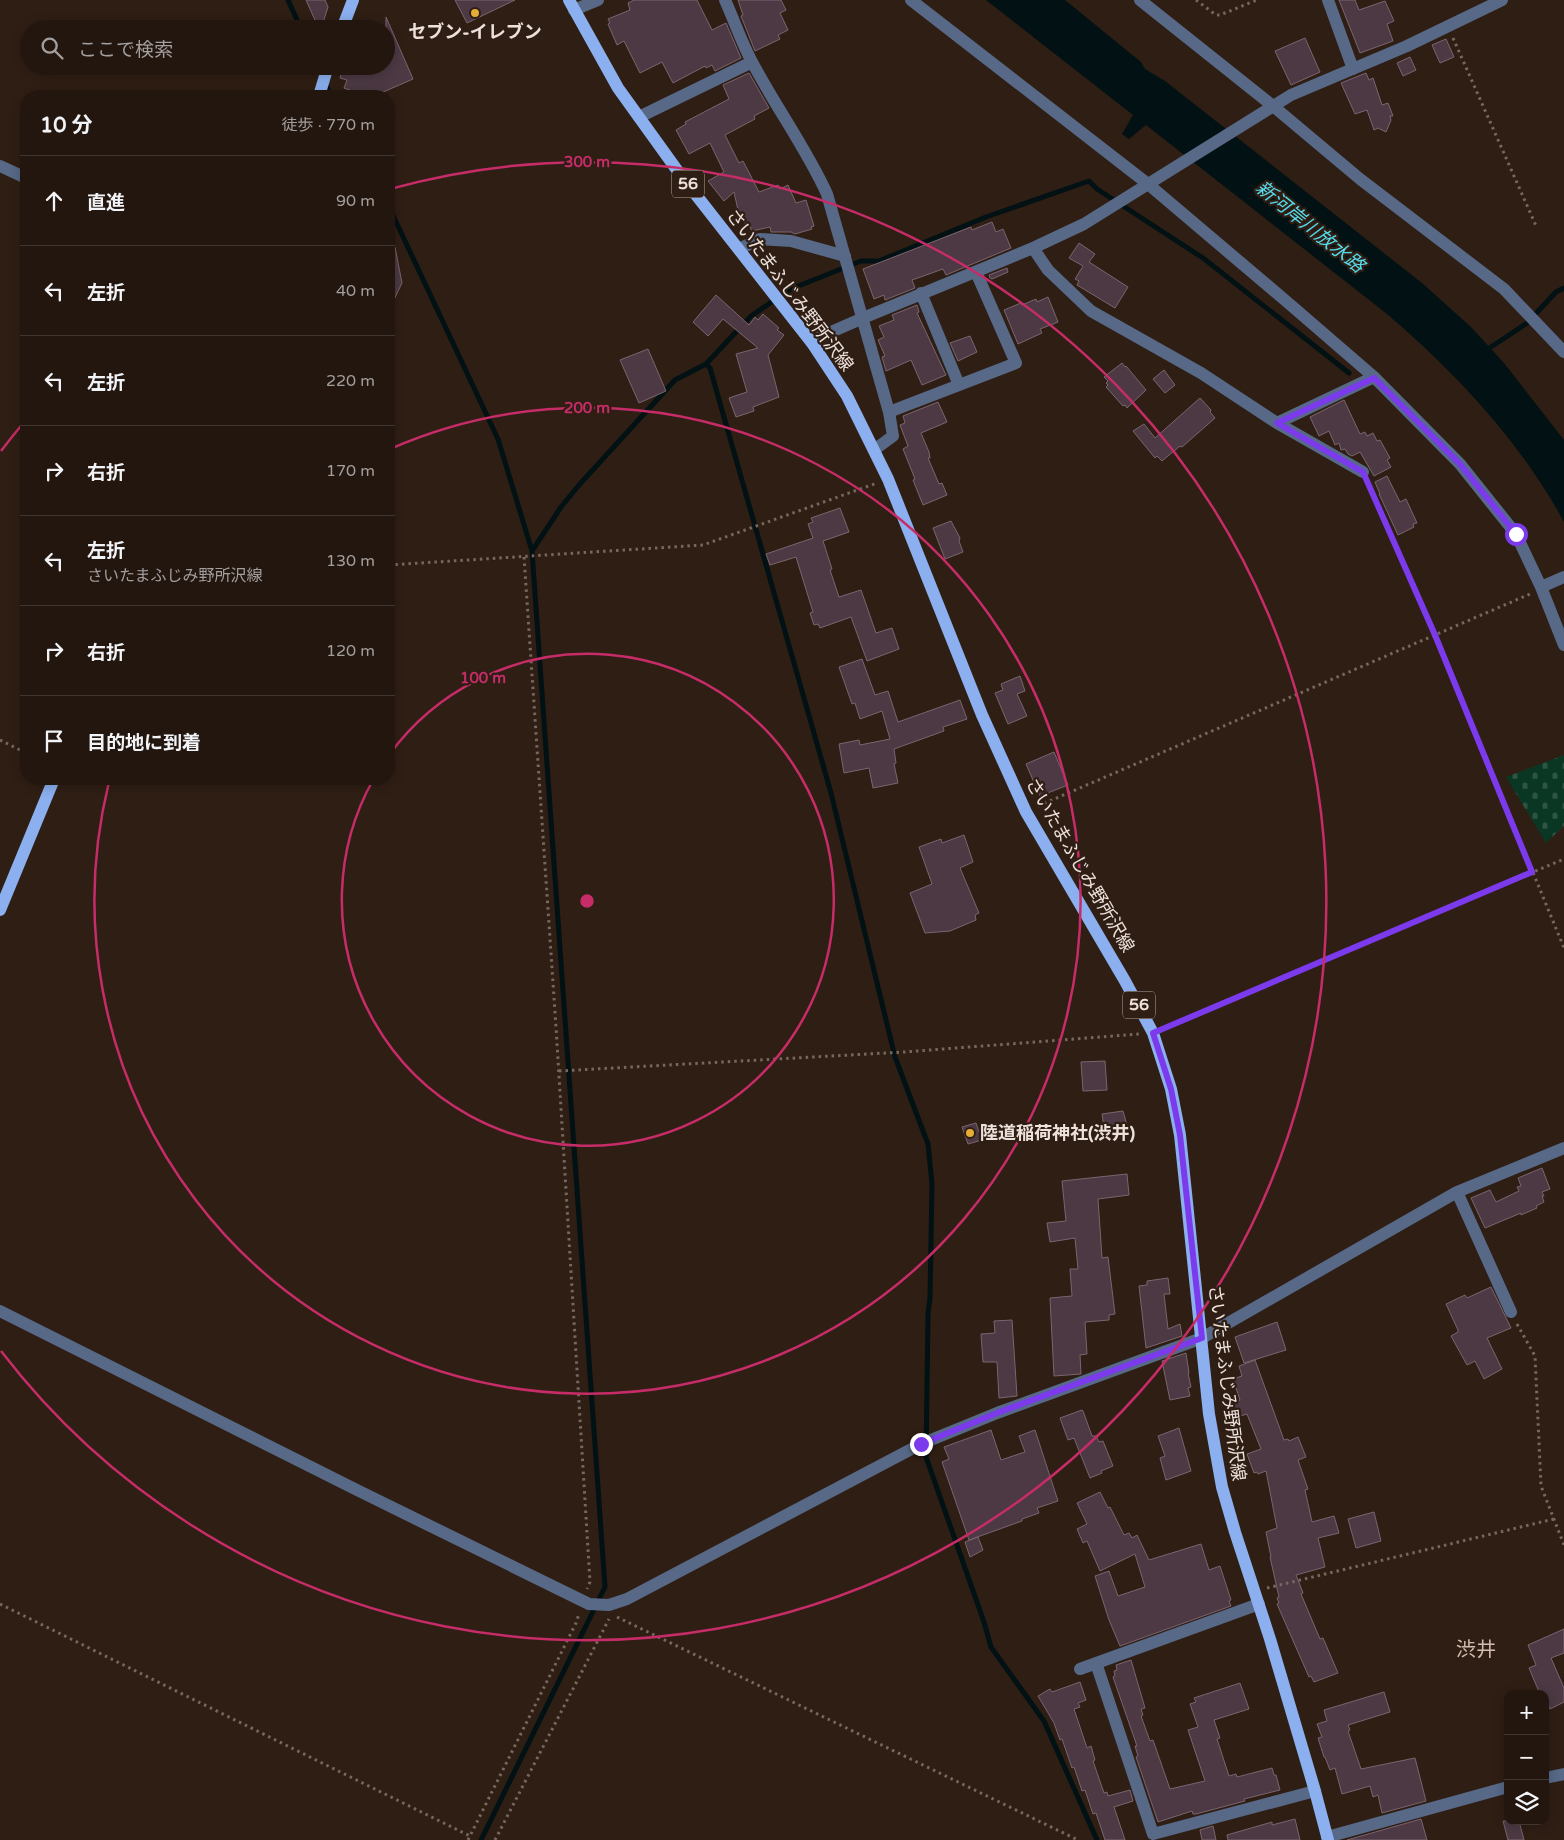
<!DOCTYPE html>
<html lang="ja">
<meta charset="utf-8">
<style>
body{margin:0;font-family:"Varela Round","Noto Sans JP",sans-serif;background:#2b1f18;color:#f1f3f6}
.controls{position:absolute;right:15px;bottom:15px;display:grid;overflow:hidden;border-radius:10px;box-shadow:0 2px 12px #0003}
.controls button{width:45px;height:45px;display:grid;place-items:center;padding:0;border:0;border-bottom:1px solid #40352f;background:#23160f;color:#f1f3f6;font:25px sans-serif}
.stop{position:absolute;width:15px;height:15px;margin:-11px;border:4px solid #7c3aed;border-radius:50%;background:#fff}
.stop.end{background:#7c3aed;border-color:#fff;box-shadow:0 1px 5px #0008}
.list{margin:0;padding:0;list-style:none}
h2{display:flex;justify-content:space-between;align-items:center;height:65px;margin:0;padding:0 20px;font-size:21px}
h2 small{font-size:16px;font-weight:400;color:#a39f9e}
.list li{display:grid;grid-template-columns:32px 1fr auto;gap:15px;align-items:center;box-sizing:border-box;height:90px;padding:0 20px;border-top:1px solid #40352f}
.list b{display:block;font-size:19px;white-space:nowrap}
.list p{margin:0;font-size:16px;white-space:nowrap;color:#a39f9e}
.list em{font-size:16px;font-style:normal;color:#a39f9e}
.icon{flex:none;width:28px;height:28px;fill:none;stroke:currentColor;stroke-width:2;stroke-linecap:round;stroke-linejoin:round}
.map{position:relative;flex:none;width:1564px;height:1840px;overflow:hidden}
.search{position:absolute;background:#23160f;box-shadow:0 2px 12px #0003;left:20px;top:20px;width:375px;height:55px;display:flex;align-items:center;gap:12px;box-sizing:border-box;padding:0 18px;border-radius:28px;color:#a39f9e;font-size:19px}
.panel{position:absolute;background:#23160f;box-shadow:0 2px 12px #0003;left:20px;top:90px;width:375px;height:695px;border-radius:20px}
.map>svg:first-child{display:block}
</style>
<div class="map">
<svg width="1564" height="1840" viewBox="0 0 1564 1840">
<defs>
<pattern id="cemetery-stones" width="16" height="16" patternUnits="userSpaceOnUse" patternTransform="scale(1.25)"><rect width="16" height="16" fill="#0a3724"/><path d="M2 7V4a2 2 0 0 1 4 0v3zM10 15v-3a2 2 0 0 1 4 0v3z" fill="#2e5443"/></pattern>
</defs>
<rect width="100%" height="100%" fill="#2f1e14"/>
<!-- cemetery -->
<path fill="url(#cemetery-stones)" d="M1564,755V826L1546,843L1506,777Z"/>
<!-- water -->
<path fill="#021113" d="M986,0H1065L1141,62L1145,69L1165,81L1422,283L1471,327L1504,363L1564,440V522C1520,441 1457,374 1387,314L1146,125L1129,139L1122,134L1133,115Z"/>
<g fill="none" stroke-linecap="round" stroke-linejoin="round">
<!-- stream -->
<path stroke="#021113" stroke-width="5" d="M288,0L301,29
M318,66L331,96
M389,207L498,439L532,551L605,1587L481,1840
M1485,351L1527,323L1556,292L1564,288
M706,364L710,368L831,793L895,1057L928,1144L932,1184L930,1298L928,1314L926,1457L984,1622L991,1647L1044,1721L1097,1840
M532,551L561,507L579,485L675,380L706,364L751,316L791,289L861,261H879L986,217L1089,181L1097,189L1203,258L1349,373"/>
</g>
<!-- building -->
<path fill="#4c3943" stroke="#7a6570" d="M306,0H325L328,7L321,29H319Z
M455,0H515L467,23Z
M634,0H697L712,30L726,23L741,58L715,71L712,65L706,68L705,66L673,83L662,62L640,73L624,41L617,45L608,24L610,23L608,19L630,10L628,3Z
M738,0H781L786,10L780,13L788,30L778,35L780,39L755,51L741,16L743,15Z
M1339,0H1355L1359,10L1385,1L1394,21L1387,24L1393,41L1360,53Z
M386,17L413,79L374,96H366L344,88L347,80L340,78L344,66H386Z
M1305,38L1320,72L1291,85L1275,51Z
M1446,39L1454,57L1440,63L1432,45Z
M1410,57L1416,70L1403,76L1397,63Z
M749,73L769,108L754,116L755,119L725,135L739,163L743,161L759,192L778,185L780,189L788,185L796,203L806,200L814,226L811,227L812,229L795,234L791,232H771L770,227L752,231L749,225L746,226L743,218L740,219L734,192L724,201L708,181L724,172L710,143L689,154L676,130L686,124L685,122L729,99L723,85Z
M1366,73L1369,80L1373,78L1382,105L1388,103L1393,116H1390L1391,120L1386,132L1378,128L1374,130L1367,110L1355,114L1341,83Z
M992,222L996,232L1003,229L1011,248L946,275L943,269L912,280L915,288L885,300L884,295L874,299L863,269L971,227L972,230Z
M1079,243L1095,254L1089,262L1128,287L1115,308L1077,285L1079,281L1075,279L1083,266L1069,258Z
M395,247L402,283L389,310V248Z
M1007,268L1008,272L992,279L990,278L989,275Z
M716,295L749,325L755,317L758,320L763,314L779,328L777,330L784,335L768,355L779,397L753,407L754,411L736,417L729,398L747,392L736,354L758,348L723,319L708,336L693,322Z
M1048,297L1058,322L1040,329L1042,333L1018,344L1004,310L1021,303L1022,305L1036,299L1037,302Z
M917,305L919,312L917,313L946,375L922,385L911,360L886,371L882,357L885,356L878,340L884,337L879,326L894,320L892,315Z
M970,336L977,352L958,361L950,343Z
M648,349L666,391L639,403L620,360Z
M1122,363L1125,367L1126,366L1146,390L1127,408L1125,405L1123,406L1106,387L1108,385L1106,383L1108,381L1104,377Z
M1164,370L1175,385L1165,393L1153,379Z
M1200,398L1211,410L1210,412L1215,418L1182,447L1180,446L1162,461L1157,456L1155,458L1133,431L1144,424L1155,438Z
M1344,400L1360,434L1365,432L1367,436L1373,433L1377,441L1380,440L1390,458L1387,460L1391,467L1374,476L1360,452L1352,456L1348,454L1345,449L1341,450L1339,443L1335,445L1329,431L1319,436L1310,417Z
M938,402L947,422L921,433L929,452L930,458H928L939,484L942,483L947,495L923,505L913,480L915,479L903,449L908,446L900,425L905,423L903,416Z
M1387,476L1400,502L1406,499L1417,523L1413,524L1414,527L1398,535L1379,494H1380L1375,482Z
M840,508L849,532L823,541L832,569L830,570L839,597L861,590L876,633L892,628L899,649L867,661L851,617L820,628L818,624L814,625L810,613L813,612L796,557L770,565L766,554L813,538L808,524L813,522L811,518Z
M951,521L960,538L959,541L963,552L945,559L933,528Z
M862,659L875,695L888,691L898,722L960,700L967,719L943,727L944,731L894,749L896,763L894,764L898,783L873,788L869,768L844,773L839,744L859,740L860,745L890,739L882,711L860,719L855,703L852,704L839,667Z
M1020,676L1025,691L1017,694L1027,716L1008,724L995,693L1003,690L1001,684Z
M1054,752L1068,785L1040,796L1026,764Z
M964,835L973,862L960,868L979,913L975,915L976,920L950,931L925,933L910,893L932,884L919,847L941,839L942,843Z
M1105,1061L1107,1090L1083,1091L1081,1062Z
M1123,1111L1130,1136L1106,1140L1102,1114Z
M976,1123L982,1140L968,1144L962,1127Z
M1542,1168L1550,1189L1542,1192L1544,1196H1542L1544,1202L1536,1206L1537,1208L1521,1215V1213L1485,1228L1471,1198L1490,1190L1496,1202L1519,1191L1517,1187L1521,1186L1518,1178Z
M1127,1174L1129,1195L1098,1199L1102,1258L1108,1257L1115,1314L1109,1315V1320L1085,1322L1087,1354L1080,1355L1081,1374L1054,1376L1050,1298L1072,1296L1070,1269H1078L1075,1238L1050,1242L1047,1223L1066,1221L1062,1181Z
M1168,1278L1170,1294H1164L1168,1329L1180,1324L1182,1336L1146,1348L1139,1286L1147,1285V1281Z
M1491,1287L1511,1328L1487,1338L1502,1369L1484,1379L1475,1361L1467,1365L1451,1336L1458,1332V1330L1446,1304L1465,1295L1467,1298Z
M1012,1320L1017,1396L999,1398L997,1362H983L981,1334L995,1333L994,1321Z
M1277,1322L1286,1350L1244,1363L1235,1337Z
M1186,1353L1189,1373H1188L1191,1387L1188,1388L1190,1396L1170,1400L1162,1361Z
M1255,1360L1284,1440L1288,1439L1289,1441L1298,1437L1306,1457L1298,1460L1308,1489L1305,1490L1312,1522L1334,1516L1339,1533L1318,1538L1325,1567L1296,1575L1303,1593L1301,1594L1320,1639L1323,1638L1338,1673L1314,1682L1311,1676L1309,1677L1277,1604L1279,1603L1277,1598L1279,1597L1270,1557H1271L1266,1532L1277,1528L1266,1471L1258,1474L1257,1472L1254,1473L1247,1454L1261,1449L1247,1414L1230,1419L1225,1405L1240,1400L1233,1379L1242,1376L1239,1366Z
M1082,1410L1083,1411L1092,1436H1096L1099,1442L1103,1441L1113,1466L1101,1471L1102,1473L1090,1478L1074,1438L1068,1440L1060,1418Z
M1179,1428L1191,1471L1166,1480L1160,1458L1165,1456L1158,1436Z
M991,1430L1001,1460L1025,1452L1019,1436L1035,1430L1058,1501L1037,1508L1039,1513L1022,1519V1521L969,1540L942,1462L949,1459L944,1447Z
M1100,1492L1108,1508L1110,1507L1124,1535L1129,1533L1132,1538L1137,1535L1149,1560L1201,1544L1209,1570L1220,1566L1231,1600L1229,1601L1231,1606L1120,1646L1109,1620L1095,1576L1109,1571L1118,1596L1145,1587L1135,1554L1100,1571L1087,1541L1083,1543L1077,1529L1087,1524L1077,1503Z
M1374,1512L1381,1541L1356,1548L1348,1519Z
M978,1537L983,1550L970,1557L965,1542Z
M1564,1629V1653L1551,1658L1564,1688V1702L1550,1709L1545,1699V1694H1540L1529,1668L1536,1665L1528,1645Z
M1131,1660L1145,1708L1141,1709L1143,1715L1141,1716L1150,1741L1153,1740L1170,1789L1205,1781L1188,1730L1198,1727L1190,1704L1196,1702L1194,1698L1240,1683L1249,1709L1214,1720L1220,1738L1217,1739L1229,1776L1236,1774L1237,1777L1272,1768L1274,1775H1276L1280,1790L1244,1799L1245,1801L1196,1814H1193L1192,1811L1158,1822L1136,1757L1138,1756L1135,1746H1137L1113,1677L1115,1676L1114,1671L1117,1670L1116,1665Z
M1080,1682L1086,1700L1078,1703L1080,1707L1074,1709L1087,1748L1091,1746L1095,1760L1093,1761L1104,1793L1107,1792L1108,1796L1130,1790L1133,1801L1114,1807L1125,1840H1105L1096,1813L1093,1814L1085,1790L1082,1791L1074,1767L1072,1768L1062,1739L1060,1740L1054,1723L1038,1696L1050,1689L1052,1692Z
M1384,1692L1390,1712L1348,1725L1350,1730L1348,1731L1361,1769L1415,1758L1426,1801L1382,1813L1378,1795L1373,1797L1370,1786L1342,1794L1335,1768L1330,1770L1325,1757H1324L1318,1738L1322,1737L1317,1724L1327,1721L1324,1710Z
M1295,1819L1300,1840H1228L1227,1835L1272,1822V1825Z
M1421,1819L1427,1840H1347Z
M1503,1821H1519L1524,1840H1508Z
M1213,1826L1216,1840H1202L1200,1830Z"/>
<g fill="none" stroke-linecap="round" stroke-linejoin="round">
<!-- path -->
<path stroke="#77685f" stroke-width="3" stroke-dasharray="2.5 4" stroke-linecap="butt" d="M1196,0L1216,15H1220L1257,0
M1453,38L1537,228
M1368,484L1433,629L1564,948
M524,557L556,1027L590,1582L587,1589
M389,565L703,545L877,483
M0,740L26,753
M1038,806L1530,594
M1164,1028L1564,859
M559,1071L904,1052L1139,1034
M1517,1324L1535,1356L1541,1486L1564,1545
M1267,1588L1554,1519
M0,1604L470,1836
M617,1617L1078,1840
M468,1840L576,1623L579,1614
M495,1840L609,1619"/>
<!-- minor -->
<path stroke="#576987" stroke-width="12" d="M725,0C734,20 741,41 751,60C775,106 806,148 827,194L889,412
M911,0L1148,184L1293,307L1374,377L1460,464L1516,534L1541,587L1564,645
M1140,0L1273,106L1360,179L1504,289L1564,352
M1328,0L1353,69
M574,10L598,0
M639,117L752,62
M0,166L26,178
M1033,248L1048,270L1091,311L1201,373L1277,423L1363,472
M739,249L760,239L791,241L845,256
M921,293L959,385
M812,343L822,336L863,318L1033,248L1084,224L1291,95L1407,46L1502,0
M1277,423L1374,377
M874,450L893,436L889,412L1016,363L976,272
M1541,587L1564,577
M1457,1192L1511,1312
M0,1311L359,1491L589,1604L609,1605L627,1599L921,1444L997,1413L1202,1338L1457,1192L1564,1148
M1096,1663L1153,1834L1315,1791
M1080,1669L1259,1604
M1545,1778L1564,1774
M1327,1837L1508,1787"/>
<!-- major -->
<path stroke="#8bafef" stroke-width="12" d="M569,0L618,88L682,177L812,343L847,396L888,479L982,715L1026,812L1125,981L1153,1033L1171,1089L1180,1135L1209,1414L1222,1487L1235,1532L1270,1639L1315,1791L1328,1840
M342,29L353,0
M319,96L328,66
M0,910L54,779"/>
</g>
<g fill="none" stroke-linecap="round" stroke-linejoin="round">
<!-- route -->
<path stroke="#7c3aed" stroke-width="6" d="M921,1444L997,1413L1202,1338L1180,1135L1171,1089L1153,1033L1532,872L1435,635L1363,472L1277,423L1374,378L1460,464L1516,534"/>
</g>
<!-- distance rings -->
<g fill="none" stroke="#c62c68" stroke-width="2.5">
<path d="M389 755A246 246 0 1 1 373 780"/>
<path d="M390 449A493 493 0 1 1 109 782"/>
<path d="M1 451A739 739 0 0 1 25 421M390 189A739 739 0 1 1 1 1351"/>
</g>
<!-- markers -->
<g fill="#e6ac36" stroke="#2f1e14" stroke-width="2">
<circle cx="475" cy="13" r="5"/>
<circle cx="970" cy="1133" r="5"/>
</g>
<g text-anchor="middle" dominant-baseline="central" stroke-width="4.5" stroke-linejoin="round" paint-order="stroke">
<!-- shield labels -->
<g fill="#2f1e14" stroke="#b4a69f" stroke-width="1">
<rect x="672" y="170.5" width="32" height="27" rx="4"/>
<rect x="1123" y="991.5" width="32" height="27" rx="4"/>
</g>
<g font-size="16" font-weight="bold" fill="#ede1db">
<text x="688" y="184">56</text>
<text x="1139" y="1005">56</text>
</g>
<!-- poi labels -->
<g font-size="18" font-weight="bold" fill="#ede1db" stroke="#2f1e14">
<text x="475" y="32">セブン-イレブン</text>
<text x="980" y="1133" text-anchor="start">陸道稲荷神社(渋井)</text>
</g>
<!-- street labels -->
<g font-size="18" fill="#ede1db" stroke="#2f1e14">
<text transform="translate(790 290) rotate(53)">さいたまふじみ野所沢線</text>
<text transform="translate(1080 865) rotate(60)">さいたまふじみ野所沢線</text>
<text transform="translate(1227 1383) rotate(83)">さいたまふじみ野所沢線</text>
</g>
<!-- water labels -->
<g font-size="19" font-style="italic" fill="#54dcee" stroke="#2f1e14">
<text transform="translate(1310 227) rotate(39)">新河岸川放水路</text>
</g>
<!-- quarter labels -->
<g font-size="20" fill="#d3bcaf" stroke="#2f1e14">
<text x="1476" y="1650">渋井</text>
</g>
</g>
<circle cx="587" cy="901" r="8" fill="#c62c68" stroke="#2f1e14" stroke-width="2.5"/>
<g font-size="15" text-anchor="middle" font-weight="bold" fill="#c62c68" stroke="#2f1e14" stroke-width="4.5" stroke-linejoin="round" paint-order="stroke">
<text x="587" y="167">300 m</text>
<text x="587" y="413">200 m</text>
<text x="483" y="683">100 m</text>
</g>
</svg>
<div class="controls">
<button>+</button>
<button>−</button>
<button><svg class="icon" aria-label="layers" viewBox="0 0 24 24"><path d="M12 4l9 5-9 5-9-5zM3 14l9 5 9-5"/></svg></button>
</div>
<div class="stop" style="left:1516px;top:534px"></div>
<div class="stop end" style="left:921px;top:1444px"></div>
<div class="search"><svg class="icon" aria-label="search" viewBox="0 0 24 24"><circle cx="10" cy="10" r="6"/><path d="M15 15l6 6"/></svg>ここで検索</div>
<section class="panel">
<h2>10 分<small>徒歩 · 770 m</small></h2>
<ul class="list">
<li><svg class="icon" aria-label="ahead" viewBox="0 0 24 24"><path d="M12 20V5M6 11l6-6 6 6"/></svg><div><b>直進</b></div><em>90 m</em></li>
<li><svg class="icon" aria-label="left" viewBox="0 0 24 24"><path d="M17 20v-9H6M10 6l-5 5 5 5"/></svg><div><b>左折</b></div><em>40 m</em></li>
<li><svg class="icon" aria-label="left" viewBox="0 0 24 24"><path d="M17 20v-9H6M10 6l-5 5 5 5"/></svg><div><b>左折</b></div><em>220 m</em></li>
<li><svg class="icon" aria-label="right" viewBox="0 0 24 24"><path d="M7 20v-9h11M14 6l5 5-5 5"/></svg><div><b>右折</b></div><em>170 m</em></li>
<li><svg class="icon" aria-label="left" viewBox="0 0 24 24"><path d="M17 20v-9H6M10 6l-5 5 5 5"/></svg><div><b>左折</b><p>さいたまふじみ野所沢線</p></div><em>130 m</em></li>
<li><svg class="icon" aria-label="right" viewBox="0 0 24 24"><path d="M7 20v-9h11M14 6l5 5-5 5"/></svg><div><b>右折</b></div><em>120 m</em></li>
<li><svg class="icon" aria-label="arrive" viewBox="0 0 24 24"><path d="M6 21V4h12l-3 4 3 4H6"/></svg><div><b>目的地に到着</b></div></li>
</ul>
</section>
</div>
